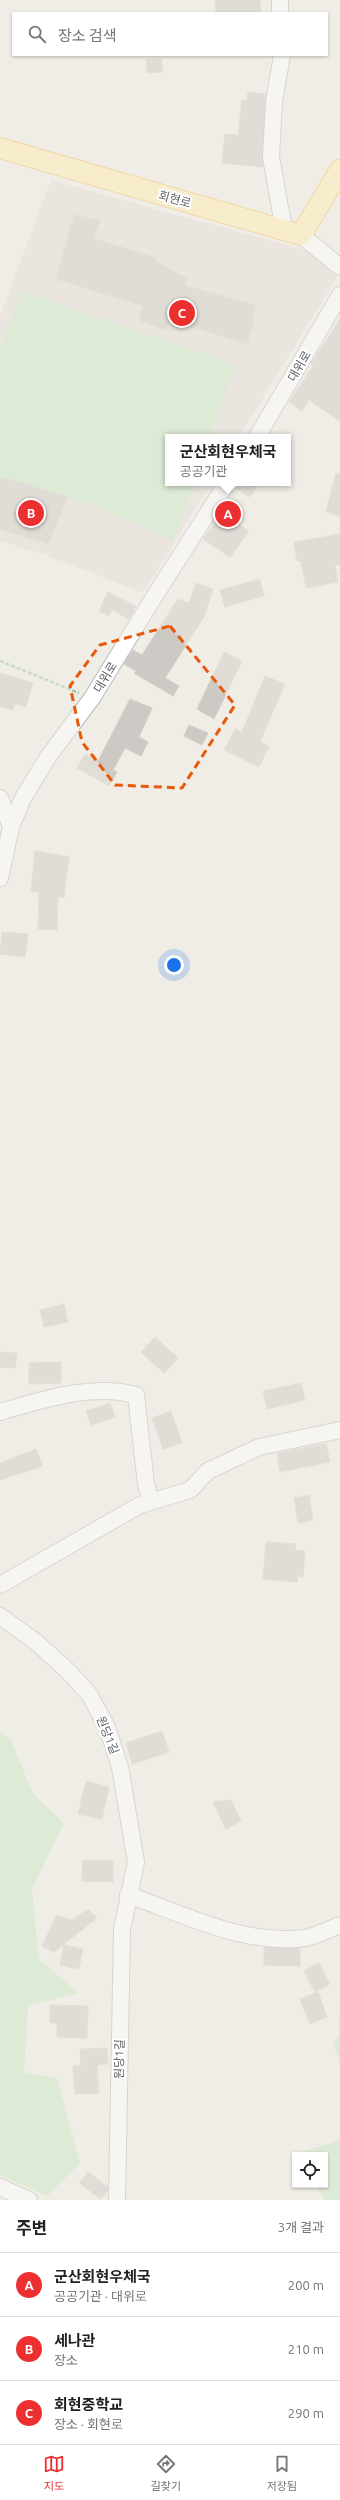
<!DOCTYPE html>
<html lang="ko">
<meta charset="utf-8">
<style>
body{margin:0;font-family:Ubuntu,"Noto Sans KR",sans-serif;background:#f6f6f6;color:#202124}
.controls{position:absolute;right:12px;bottom:12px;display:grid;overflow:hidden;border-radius:0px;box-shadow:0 1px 3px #0004}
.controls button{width:36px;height:36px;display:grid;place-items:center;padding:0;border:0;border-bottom:1px solid #e0e0e0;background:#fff;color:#202124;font:20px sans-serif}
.you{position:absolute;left:174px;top:965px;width:14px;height:14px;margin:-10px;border:3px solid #fff;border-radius:50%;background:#1a73e8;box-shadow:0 0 0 6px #1a73e833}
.badge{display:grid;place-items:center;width:26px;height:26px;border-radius:50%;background:#ec2f2f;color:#fff;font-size:13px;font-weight:700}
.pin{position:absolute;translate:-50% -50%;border:2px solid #fff;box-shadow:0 1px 4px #0006}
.popup{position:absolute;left:165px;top:434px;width:126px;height:52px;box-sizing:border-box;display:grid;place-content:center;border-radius:0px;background:#fff;filter:drop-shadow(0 1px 3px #0005);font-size:13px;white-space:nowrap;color:#757577}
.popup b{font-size:15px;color:#202124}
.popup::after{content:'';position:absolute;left:50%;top:100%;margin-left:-8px;border:8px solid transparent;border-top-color:#fff}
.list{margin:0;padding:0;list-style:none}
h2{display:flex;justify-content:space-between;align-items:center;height:52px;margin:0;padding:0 16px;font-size:17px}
h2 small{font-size:13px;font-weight:400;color:#757577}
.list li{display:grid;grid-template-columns:26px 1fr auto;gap:12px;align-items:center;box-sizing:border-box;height:64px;padding:0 16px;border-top:1px solid #e0e0e0}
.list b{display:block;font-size:15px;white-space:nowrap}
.list p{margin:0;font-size:13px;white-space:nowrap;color:#757577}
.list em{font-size:13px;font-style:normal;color:#757577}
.icon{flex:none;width:22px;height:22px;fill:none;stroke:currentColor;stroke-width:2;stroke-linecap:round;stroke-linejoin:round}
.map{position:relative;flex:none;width:340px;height:2200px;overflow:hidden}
.search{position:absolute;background:#fff;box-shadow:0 1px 3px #0004;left:12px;right:12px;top:12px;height:44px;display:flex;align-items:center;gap:10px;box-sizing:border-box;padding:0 14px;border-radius:0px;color:#757577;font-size:15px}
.sheet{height:244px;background:#fff}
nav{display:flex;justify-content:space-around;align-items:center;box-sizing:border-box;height:56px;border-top:1px solid #e0e0e0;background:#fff;font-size:11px;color:#757577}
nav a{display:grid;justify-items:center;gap:2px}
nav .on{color:#ec2f2f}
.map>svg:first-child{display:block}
</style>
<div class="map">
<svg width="340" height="2200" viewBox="0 0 340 2200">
<rect width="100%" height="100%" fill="#f0ede6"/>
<!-- education -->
<path fill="#e2ded7" d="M51,180L308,251L337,277L239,437H168V483H211L143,593L43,554L0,541V316Z"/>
<!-- green -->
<path fill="#c5e7c2" d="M22,291L235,365L210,437H168V483H194L174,540L91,504L0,477V347Z
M0,1731L11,1740L33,1794L64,1823L32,1889L39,1959L78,1993L28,2006L24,2072L57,2078L80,2163L47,2196L0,2175Z
M340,1991V2061L333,2044L339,2035Z
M340,2140V2200H325L315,2185H325V2155L294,2154Z"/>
<!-- building -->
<path fill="#cdc9c5" stroke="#d5cec4" d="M215,0H260L261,13H216Z
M146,59H162V72L147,73Z
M248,92L266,94L262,156L263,167L222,163L225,134L238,135L242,100L247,101Z
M74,215L100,220L94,238L156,258L155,261L188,279L184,285L256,305L252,321L254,322L247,344L170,320L167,330L139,320L143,306L56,279Z
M340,319V421L309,400L302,411L289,402L313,366L311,364Z
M336,473L340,474V516L326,512Z
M0,477L68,497L48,544L0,529Z
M236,483H259L250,497L235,488Z
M222,513L249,531L230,557L203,539Z
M340,534V565H335L338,582L306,588L301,561H297L294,542Z
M260,579L264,596L225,607L220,590Z
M196,583L213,589L204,617L165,678L179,686L173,696L134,673L136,671L124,664L133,650L142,655L178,599L189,603Z
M108,592L136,606L129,619L112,610L109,616L99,611Z
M224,652L242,661L214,719L197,709Z
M0,673L33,683L26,707L15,704L13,710L0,706Z
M265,676L285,684L260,742L269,746L259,767L224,750L235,729L242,732Z
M130,699L152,708L139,737L148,742L141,756L125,748L113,770L117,772L109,786L77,768L85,754L98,761Z
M189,725L208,733L202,745L184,736Z
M35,851L69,857L64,897H58L57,930L38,929L39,892H31Z
M2,932L28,934L25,957L0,954Z
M64,1304L68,1322L44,1327L40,1310Z
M155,1337L178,1358L164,1373L141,1352Z
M0,1352L17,1353L15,1368L0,1367Z
M61,1362V1383L29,1384V1363Z
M301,1383L305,1400L267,1409L263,1391Z
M110,1403L115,1417L91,1425L86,1411Z
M171,1411L182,1443L163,1449L152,1418Z
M326,1444L330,1462L280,1472L277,1453Z
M36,1449L43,1466L0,1480V1463Z
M309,1495L313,1520L298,1523L294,1498Z
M266,1542L296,1544L295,1550L305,1551L303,1577L298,1576L297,1582L263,1579Z
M162,1731L169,1752L132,1764L126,1743Z
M86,1781L109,1787L102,1819L78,1814Z
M231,1800L241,1821L226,1829L213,1802Z
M83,1860H113V1882L82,1881Z
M88,1909L97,1918L54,1952L42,1946L57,1915L72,1920Z
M64,1945L83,1949L79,1969L60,1965Z
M264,1947L300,1948V1966L264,1965Z
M319,1963L330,1984L315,1992L304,1971Z
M318,1992L327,2017L310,2024L300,1999Z
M50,2005L88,2006L87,2038L57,2037V2023H50Z
M107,2048L108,2064L97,2065L99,2093L75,2094L73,2066H81L80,2049Z
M88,2172L108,2187V2191L101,2199L79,2183Z"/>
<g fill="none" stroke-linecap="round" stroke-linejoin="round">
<defs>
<path id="minor" d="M280,0V13
M282,55L274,102L271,157L284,230
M301,235L340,267
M257,437L340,295
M0,798L11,827
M0,878L11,827L23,798L48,757L92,698L154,597L227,483
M0,1412C42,1400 92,1383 136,1395L146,1484L151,1501
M0,1585L140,1505L190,1490L208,1471L259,1447L340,1430
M0,1616L36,1642L68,1671L89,1694L107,1727L120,1767L136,1862L122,1929L117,2200
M128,1895C184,1914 244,1946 305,1938C317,1936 329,1929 340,1925
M0,2187L29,2200"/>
<path id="major" d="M0,148L301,235L340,170"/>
</defs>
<!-- minor casing -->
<use href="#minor" stroke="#b6b9bc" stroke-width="18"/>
<!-- major casing -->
<use href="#major" stroke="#f4bd5b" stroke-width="22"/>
<!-- path -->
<path stroke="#9bc9a4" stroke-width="2.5" stroke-dasharray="4 2" stroke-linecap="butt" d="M0,661L79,693"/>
<!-- minor -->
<use href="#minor" stroke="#fff" stroke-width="16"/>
<!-- major -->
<use href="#major" stroke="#ffebab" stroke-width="20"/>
</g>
<!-- marked area -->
<path d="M0 0H340V2200H0ZM170,626L235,705L182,788L115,785L82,742L70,686L100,645Z" fill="#f0ede6" fill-opacity=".55" fill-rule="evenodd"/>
<path fill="none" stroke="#e8590c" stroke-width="3" stroke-dasharray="8 5" stroke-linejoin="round" d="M170,626L235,705L182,788L115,785L82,742L70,686L100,645Z"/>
<g text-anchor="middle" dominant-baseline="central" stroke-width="4" stroke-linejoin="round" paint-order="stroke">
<!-- street labels -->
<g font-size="12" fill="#5d6266" stroke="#fff">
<text transform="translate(175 199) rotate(16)">회현로</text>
<text transform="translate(299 366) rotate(-60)">대위로</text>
<text transform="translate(105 677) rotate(-59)">대위로</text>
<text transform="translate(108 1735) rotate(68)">원당1길</text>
<text transform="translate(119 2059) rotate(-89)">원당1길</text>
</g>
</g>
</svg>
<div class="controls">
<button><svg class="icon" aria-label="locate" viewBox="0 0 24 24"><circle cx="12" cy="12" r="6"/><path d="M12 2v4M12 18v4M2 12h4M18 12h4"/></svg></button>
</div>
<div class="you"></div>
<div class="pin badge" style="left:228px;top:514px">A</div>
<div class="popup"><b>군산회현우체국</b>공공기관</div>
<div class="pin badge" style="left:31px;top:513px">B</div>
<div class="pin badge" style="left:182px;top:313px">C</div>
<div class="search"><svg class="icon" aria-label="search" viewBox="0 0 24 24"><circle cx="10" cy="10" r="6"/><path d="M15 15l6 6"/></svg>장소 검색</div>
</div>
<section class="sheet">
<h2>주변<small>3개 결과</small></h2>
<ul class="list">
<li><span class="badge">A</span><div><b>군산회현우체국</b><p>공공기관 · 대위로</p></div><em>200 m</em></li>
<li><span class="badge">B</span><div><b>세나관</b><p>장소</p></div><em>210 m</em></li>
<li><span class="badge">C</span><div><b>회현중학교</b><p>장소 · 회현로</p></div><em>290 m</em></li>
</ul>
</section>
<nav>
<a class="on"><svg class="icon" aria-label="map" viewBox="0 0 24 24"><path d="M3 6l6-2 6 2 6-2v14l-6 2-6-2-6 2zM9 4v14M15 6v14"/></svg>지도</a>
<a><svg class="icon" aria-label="directions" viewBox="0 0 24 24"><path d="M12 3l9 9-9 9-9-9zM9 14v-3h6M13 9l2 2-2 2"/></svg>길찾기</a>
<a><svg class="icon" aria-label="saved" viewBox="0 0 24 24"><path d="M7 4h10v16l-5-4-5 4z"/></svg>저장됨</a>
</nav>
